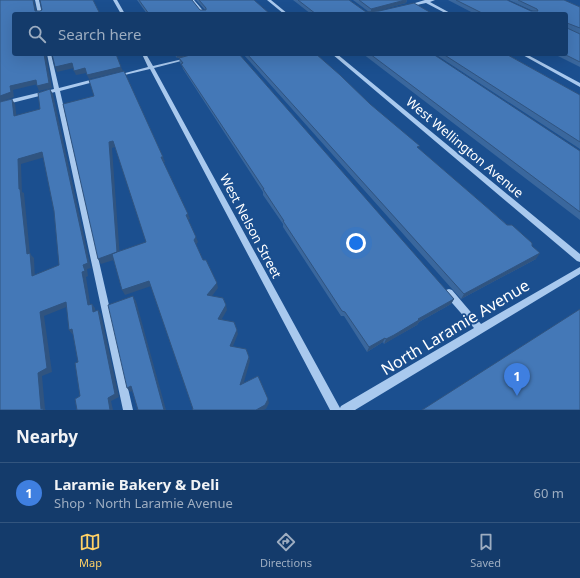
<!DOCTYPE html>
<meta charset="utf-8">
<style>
body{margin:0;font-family:"Noto Sans",sans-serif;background:#1d4271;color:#f1f3f6}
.you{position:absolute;left:356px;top:243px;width:14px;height:14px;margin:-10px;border:3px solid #fff;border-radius:50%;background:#1a73e8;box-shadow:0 0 0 6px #1a73e833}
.badge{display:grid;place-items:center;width:26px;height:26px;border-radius:50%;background:#ffd166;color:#fff;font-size:13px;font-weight:700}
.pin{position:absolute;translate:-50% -33px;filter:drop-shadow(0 1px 2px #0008)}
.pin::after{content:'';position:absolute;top:21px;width:14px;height:12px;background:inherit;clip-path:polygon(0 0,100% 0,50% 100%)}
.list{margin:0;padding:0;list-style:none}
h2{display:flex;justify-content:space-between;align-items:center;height:52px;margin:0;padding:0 16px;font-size:17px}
h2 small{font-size:13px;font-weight:400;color:#9dadc1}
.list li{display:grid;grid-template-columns:26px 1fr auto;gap:12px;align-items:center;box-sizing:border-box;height:60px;padding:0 16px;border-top:1px solid #33557e}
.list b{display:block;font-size:15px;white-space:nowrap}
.list p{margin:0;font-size:13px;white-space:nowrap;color:#9dadc1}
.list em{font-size:13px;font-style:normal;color:#9dadc1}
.icon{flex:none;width:22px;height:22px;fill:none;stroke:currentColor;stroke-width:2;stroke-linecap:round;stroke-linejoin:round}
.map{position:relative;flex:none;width:580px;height:410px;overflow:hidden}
.search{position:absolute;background:#143b6b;box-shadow:0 4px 16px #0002;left:12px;right:12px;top:12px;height:44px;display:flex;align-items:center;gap:10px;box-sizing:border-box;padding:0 14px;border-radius:4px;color:#9dadc1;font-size:15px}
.sheet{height:112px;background:#143b6b}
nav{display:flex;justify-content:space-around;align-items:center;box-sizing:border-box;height:56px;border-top:1px solid #33557e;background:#143b6b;font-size:11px;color:#9dadc1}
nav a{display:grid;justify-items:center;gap:2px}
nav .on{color:#ffd166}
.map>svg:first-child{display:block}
</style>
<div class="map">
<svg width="580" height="410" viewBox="0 0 580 410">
<rect width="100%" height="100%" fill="#1b4f8f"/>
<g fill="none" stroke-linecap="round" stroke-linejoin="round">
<!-- minor -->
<path fill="#a9c9ee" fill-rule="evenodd" d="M35,0H39L42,14H38Z
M113,0H117L125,14H121Z
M190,0H194L206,14H202Z
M267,0H271L288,14H284Z
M425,0H435L430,2L452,14H447L426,3L407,7L405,6Z
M47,54H51L59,88L98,78L101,80L60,91L133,410H123L55,92L0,106V102L54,89Z
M142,54H146L153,66L187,58L189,59L154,68L340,408L341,406L474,328L446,296L445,293L446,290L449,289L452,290L481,324L580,267V274L355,410H330L150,69L116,77L114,76L148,67Z
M332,54H337L580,254V262L577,261Z
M521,54H526L580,83V87Z"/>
</g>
<!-- wall -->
<path fill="#3a679d" d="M137,0H192L200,10H205L196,0H254L270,14H147Z
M293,0H349L366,12H369L353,0H407L406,3L375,11L433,14H311Z
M448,0H507L531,11H533L509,0H564L580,7V67L554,54H566V14H475Z
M174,54H239L454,299L451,304L419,322L417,325L392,339L384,344L383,342L367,352L344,316H341L283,227V224L263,195V192L183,69L182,66L180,63L179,58H177Z
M243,54H316L370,104L419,149L532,246L536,259L461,299Z
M363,54H433L580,151V220Z
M435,54H506L580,95V149Z"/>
<!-- shaded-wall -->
<path fill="#305480" d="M33,0H34L37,14L35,11Z
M405,0H407L406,3L371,13V9Z
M44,54H46L52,88L39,91L37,86Z
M176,54H195L177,58Z
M72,63L74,68L57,72L55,67Z
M121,67L123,71L89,79L87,75Z
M85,68L87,73L76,75L74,71Z
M36,80L38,84L13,90L14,97L0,102V96L10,86Z
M50,89L53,94L91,268L87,269L88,276L86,277L91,309L88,305Z
M12,99L15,104L17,120L14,116Z
M113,141L115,147L112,148L120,258L101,264L98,259L109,142Z
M42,152L45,157L21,164L22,192L24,193L30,254L34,258L35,280L32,276L27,254L19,189L18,159Z
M161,157H163L165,162L163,163Z
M188,214L190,219L187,220L186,215Z
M196,237L198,242L195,246L194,240Z
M540,253L536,259L461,299L464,294Z
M149,281L151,286L125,295L122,290Z
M217,283L218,288L209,300L207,295Z
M133,296L136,301L166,410H164Z
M454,299L451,304L419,322L417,325L384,344L386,339L418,319Z
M66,302L69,306L44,316L52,372L42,376L45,409L46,410H42L41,409L38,373L40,312Z
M92,304L95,308L96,316L93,312Z
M226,305L227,310L219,324L218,319Z
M98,310L101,314L119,397L111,401L113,410H110L108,398Z
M72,329L76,333L72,334L69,330Z
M237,330L238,334L231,351L230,346Z
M385,338L383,342L367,352L369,347Z
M249,357L250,361L242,389L240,385Z
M131,386L134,390L130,392L127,388Z
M268,399L269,403L266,409L263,410H256Z"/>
<!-- building -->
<path fill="#4478b7" stroke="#305480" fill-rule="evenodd" d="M0,0H33L35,11H40L42,10L40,0H93L100,14H14V54H44L49,83L37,86L36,80L10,86L11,92L0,96Z
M139,0H192L200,10H206V8L199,0H254L270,14H149Z
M298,0H349L366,12L379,11L414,3L433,14H316Z
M359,0H405L371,9Z
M456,0H507L531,11H538L537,9L518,0H564L580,7V28L567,23V28L580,34V62L564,54H566V14H484Z
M52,54H116L121,67L87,75L85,68L74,71L72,63L55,67Z
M194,54H239L454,299L418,319L419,320L394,335L386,339L385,338L369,347L345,312L342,311L283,221H284L263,189H264L181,64L183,63L179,58Z
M247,54H316L340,75L370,104L420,146L417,147L483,204L507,225H512L532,243V246L540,253L464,294Z
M370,54H433L580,151V212Z
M443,54H506L580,95V142Z
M124,71L163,157H161L188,214L186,215L196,237L194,240L203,260H206L217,283L207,295L223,298L226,305L218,319L234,322L237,330L230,346L246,349L249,357L240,385L258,376L268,399L265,405L256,410H192L193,409L149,281L122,290L112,254L117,252L98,259L63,104L94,96L89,80ZM113,141L146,242L117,252L109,142Z
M50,89L88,263L83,265L85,271L82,272L88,305L92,304L93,312L98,310L115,394L108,398L110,410H77L75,399L80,396L75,363L78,362L72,329L69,330L66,302L40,312L47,368L38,373L41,409L43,408V410H0V102L12,99L14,116L40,109L38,93ZM42,152L54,211L59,265L32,276L30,253L27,254L20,189H19L18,159Z
M133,296L164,410H138L131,386L127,388L108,305Z
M580,309V410H422Z"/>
<g text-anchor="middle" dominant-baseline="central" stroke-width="4" stroke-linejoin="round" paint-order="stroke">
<!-- street labels -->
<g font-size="13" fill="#fff" stroke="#1b4f8f">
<text transform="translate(465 147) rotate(40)">West Wellington Avenue</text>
<text transform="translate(251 226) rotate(62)">West Nelson Street</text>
</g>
<!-- near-street labels -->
<g font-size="16" fill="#fff" stroke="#1b4f8f">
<text transform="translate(455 327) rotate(-31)">North Laramie Avenue</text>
</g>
</g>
</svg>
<div class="you"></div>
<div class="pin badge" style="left:517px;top:396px;background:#3f7fe0">1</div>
<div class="search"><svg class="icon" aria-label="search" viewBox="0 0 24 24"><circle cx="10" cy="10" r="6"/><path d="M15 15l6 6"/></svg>Search here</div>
</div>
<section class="sheet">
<h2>Nearby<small></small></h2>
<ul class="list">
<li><span class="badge" style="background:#3f7fe0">1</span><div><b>Laramie Bakery &amp; Deli</b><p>Shop · North Laramie Avenue</p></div><em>60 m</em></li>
</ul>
</section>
<nav>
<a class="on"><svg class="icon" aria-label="map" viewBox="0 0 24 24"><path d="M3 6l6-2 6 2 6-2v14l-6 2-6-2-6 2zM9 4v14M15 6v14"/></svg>Map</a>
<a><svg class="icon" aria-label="directions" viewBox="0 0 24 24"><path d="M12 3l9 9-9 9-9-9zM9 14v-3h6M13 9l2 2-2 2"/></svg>Directions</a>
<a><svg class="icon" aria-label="saved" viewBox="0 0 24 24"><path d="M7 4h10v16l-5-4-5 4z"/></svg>Saved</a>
</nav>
